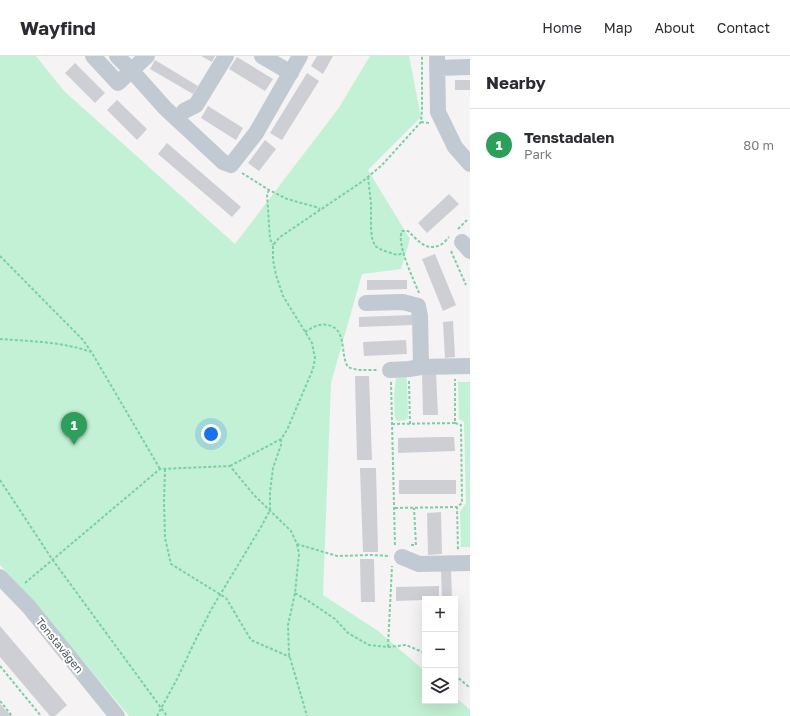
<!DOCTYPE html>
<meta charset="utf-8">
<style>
body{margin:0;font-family:"Golos Text",sans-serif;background:#f7f7f7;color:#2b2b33}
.controls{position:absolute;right:12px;bottom:12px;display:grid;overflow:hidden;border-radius:0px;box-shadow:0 4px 16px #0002}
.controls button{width:36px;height:36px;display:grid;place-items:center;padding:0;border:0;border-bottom:1px solid #e1e1e2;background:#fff;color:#2b2b33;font:20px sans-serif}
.you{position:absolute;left:211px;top:378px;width:14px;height:14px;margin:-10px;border:3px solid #fff;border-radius:50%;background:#1a73e8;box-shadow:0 0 0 6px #1a73e833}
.badge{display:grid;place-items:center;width:26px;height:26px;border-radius:50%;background:#1a73e8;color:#fff;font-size:13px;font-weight:700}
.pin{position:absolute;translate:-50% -33px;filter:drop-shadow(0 1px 2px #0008)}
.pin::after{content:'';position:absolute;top:21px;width:14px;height:12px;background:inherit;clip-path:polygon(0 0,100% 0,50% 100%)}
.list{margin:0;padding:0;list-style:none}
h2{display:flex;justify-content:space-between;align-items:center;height:52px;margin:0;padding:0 16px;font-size:17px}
h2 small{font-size:13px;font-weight:400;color:#7c7c81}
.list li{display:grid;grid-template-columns:26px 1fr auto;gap:12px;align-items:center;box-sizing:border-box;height:72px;padding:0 16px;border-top:1px solid #e1e1e2}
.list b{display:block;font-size:15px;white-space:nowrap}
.list p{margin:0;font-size:13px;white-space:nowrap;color:#7c7c81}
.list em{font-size:13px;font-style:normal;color:#7c7c81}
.icon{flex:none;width:22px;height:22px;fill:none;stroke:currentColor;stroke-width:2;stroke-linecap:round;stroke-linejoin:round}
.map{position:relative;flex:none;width:470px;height:660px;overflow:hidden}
header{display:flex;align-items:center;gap:24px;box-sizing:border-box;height:56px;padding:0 20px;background:#fff;border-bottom:1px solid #e1e1e2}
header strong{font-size:19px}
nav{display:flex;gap:22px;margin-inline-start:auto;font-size:14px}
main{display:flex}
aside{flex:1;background:#fff}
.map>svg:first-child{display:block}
</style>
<header>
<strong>Wayfind</strong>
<nav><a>Home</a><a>Map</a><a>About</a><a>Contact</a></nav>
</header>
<main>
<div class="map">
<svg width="470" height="660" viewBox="0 0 470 660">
<rect width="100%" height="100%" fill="#f5f3f3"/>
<!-- green -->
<path fill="#c3f1d5" d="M0,0H36L64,35L235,188L338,53L370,0H409L421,61L368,114L410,183L401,213L362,218L331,327L323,539L378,575L425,615V645H455V641L470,654V660H129L25,536L0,509Z
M406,319L407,324L408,362L406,364L398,365L396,364L395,362L394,339L396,322Z
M458,326H470V491H461L460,456L466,447L464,366L459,363Z"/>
<!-- building -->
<path fill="#cdcfd5" d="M201,0H215L212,6Z
M317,0H333L323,18L311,10Z
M237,1L273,23L265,35L229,13Z
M155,4L198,30L193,38L150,13Z
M75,7L105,37L95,47L65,17Z
M307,17L319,25L282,84L270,77Z
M455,24H470V34H455Z
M117,44L147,73L137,84L107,54Z
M208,50L243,72L236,84L201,62Z
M265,84L276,93L259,115L248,107Z
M167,87L241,151L232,161L158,98Z
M449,138L459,148L427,177L418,167Z
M435,198L456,249L443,255L422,203Z
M367,224H407V233L367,234Z
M412,259L413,269L359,271V261Z
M453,265L455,301L445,302L443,266Z
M406,284L407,298L364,300L363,286Z
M436,316L438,359H423L422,317Z
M355,320H369L372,404H357Z
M440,381H454L455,395L398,397V382Z
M360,412H376L378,496H363Z
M399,424H456V438H399Z
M441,456L442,498L428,499L427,457Z
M360,503H374L375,546H361Z
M451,514L452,543H442L441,515Z
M439,530V543H425V544L396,545V531Z
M0,570L67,649L55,660H50L0,601Z
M0,648L11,660H0Z"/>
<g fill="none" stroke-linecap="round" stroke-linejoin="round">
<!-- path -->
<path stroke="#7ad0a6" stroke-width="2" stroke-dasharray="3 2" stroke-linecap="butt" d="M421,66L429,67
M242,117L269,134L287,143L316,151L320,153
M368,121L371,148V172L372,182L375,190L382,194L397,199L404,197
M269,134L267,138L270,183L273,189
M458,173L467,164
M451,195L466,229
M0,200L83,284L92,297L160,413
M419,237C414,224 396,188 402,175H408C418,184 426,197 442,188C444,187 447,183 449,181
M305,276C313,271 321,266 331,270C347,276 340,299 348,311C357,315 367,314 377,314
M0,283C29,285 64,286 91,296
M409,325L410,368
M391,326L395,490
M455,367L461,369L462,447L457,451L458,494
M392,368L455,367V323
M230,410L281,383L287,374L313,313L315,302L312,287L283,240L276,219L273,204V189L280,181L363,125L382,109L421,66L422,54V0
M165,413L164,445L165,482L171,508L226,542L251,584L290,601
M0,424L52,503L167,660
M395,452L457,451
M297,488L299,498L295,537L288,569L289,598L307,660
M411,489H416L414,452
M25,527L160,413L230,410L254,439L291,475L297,488L337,500L372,499L390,500
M295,537L310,546L335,563L348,577L369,589L388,591L406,589L425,597
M388,591L392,510
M0,610L41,660
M455,619L470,632
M0,645L12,660
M157,660L177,623L195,585L212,552L261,471L270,454V436L273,412L281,389V383"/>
<!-- minor -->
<path stroke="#c1cad2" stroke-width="16" d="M93,0L118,27L147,0
M117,0L132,15L165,52L223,106L231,109L256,77L300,0
M262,0L291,17
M437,0L438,56L455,91L470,108
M437,12L470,11
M184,55L196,49L226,0
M462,186L470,195
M366,247L403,246L418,250L420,260L421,311
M390,314L409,313L421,311L470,310
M402,501L419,508L470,507
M0,521L29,551L117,660"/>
</g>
<g text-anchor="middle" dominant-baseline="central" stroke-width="4" stroke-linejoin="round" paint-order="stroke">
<!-- street labels -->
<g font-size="11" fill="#4a5661" stroke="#fff">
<text transform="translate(60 589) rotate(51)">Tenstavägen</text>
</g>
</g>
</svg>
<div class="controls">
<button>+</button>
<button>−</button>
<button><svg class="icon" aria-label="layers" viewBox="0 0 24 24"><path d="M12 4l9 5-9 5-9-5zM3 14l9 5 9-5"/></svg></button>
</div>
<div class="you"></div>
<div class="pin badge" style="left:74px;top:389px;background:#2e9e5b">1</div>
</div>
<aside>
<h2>Nearby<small></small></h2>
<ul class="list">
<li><span class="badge" style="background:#2e9e5b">1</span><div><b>Tenstadalen</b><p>Park</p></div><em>80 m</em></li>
</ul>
</aside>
</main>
